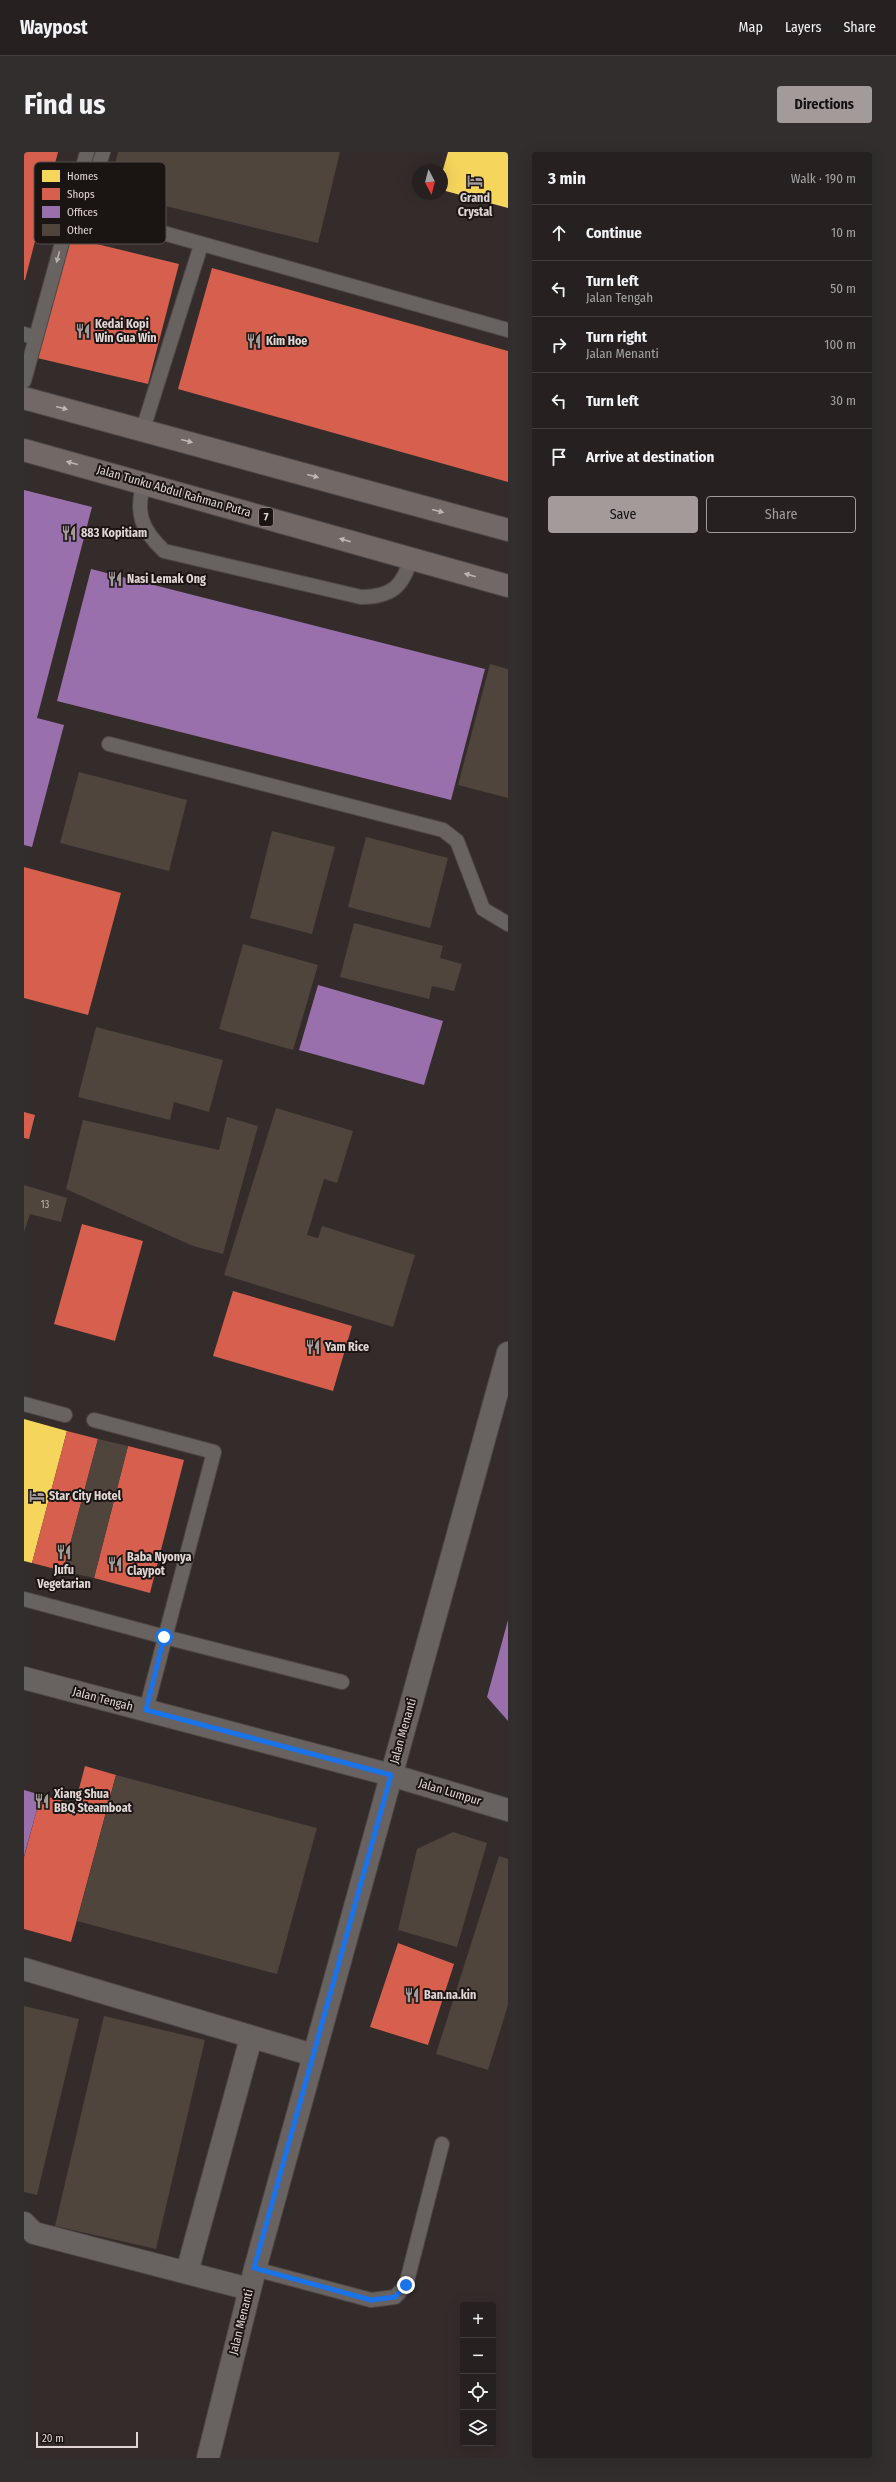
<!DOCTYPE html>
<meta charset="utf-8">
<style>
body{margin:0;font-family:"Fira Sans Condensed",sans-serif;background:#322e2d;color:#f1f3f6}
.controls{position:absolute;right:12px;bottom:12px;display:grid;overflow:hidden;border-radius:4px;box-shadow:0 4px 16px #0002}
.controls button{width:36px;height:36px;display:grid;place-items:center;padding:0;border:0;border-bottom:1px solid #423e3e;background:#262120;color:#f1f3f6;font:20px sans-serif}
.compass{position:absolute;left:388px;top:12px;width:36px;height:36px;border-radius:50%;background:#262120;box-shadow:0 4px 16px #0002;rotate:173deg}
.scale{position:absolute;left:12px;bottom:10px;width:102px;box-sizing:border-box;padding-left:4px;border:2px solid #e0d7d5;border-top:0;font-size:11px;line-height:14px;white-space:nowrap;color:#e0d7d5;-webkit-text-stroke:3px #1a1412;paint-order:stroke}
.stop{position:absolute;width:12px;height:12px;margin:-9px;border:3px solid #1a73e8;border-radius:50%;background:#fff}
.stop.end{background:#1a73e8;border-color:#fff;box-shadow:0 1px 4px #0008}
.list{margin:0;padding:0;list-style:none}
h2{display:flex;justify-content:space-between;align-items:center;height:52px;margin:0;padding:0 16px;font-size:17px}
h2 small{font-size:13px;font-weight:400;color:#a4a3a5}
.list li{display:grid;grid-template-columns:26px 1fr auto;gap:12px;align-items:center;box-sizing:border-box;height:56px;padding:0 16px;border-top:1px solid #423e3e}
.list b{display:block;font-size:15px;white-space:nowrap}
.list p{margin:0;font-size:13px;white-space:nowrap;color:#a4a3a5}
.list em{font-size:13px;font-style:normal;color:#a4a3a5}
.actions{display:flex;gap:8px;padding:12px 16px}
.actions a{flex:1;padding:9px 0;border:1px solid #a39b99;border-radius:4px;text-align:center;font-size:14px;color:#a39b99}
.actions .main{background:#a39b99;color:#111}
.icon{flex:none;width:22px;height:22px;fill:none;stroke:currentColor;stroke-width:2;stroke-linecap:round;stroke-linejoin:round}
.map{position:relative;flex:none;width:484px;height:2306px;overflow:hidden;border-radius:4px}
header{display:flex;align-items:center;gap:24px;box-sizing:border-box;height:56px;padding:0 20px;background:#262120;border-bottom:1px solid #423e3e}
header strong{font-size:19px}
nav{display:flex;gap:22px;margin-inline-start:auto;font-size:14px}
.intro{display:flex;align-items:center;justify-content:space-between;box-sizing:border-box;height:96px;padding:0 24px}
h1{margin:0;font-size:28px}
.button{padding:10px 18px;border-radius:4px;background:#a39b99;color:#111;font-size:14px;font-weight:700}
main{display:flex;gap:24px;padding:0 24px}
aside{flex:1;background:#262120;border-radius:4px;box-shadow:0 4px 16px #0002}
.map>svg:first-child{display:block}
</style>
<header>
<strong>Waypost</strong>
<nav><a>Map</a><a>Layers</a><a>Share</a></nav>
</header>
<div class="intro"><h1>Find us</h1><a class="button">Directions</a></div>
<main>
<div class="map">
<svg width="484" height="2306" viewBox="0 0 484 2306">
<rect width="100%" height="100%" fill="#332c2a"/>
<!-- homes -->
<path fill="#f6d55c" d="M424,0H484V56L418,38V21Z
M0,1267L43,1279L8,1411L0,1409Z"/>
<!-- shops -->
<path fill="#d6604d" d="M0,0H34L1,128H0Z
M44,85L155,112L124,232L13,206Z
M188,116L484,199V330L154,237Z
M0,715L97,741L64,863L0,846Z
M0,960L11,963L5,987L0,986Z
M58,1072L119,1089L91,1189L30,1172Z
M209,1139L328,1174L309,1239L189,1204Z
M43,1279L74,1287L39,1419L8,1411Z
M104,1294L160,1308L126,1441L70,1426Z
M61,1614L92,1623L47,1790L0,1777V1705L17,1643L51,1652Z
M374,1791L430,1812L404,1893L346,1875Z"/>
<!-- offices -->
<path fill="#9970ab" d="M0,338L68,355L13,566L40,573L8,695L0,693Z
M67,417L461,517L427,648L33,549Z
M294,833L419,869L400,933L275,898Z
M484,1468V1569L463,1545Z
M0,1638L17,1643L0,1704Z"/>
<!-- building -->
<path fill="#4f453d" d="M94,0H316L294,91L84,40Z
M466,512L484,517V646L434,633Z
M55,620L163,648L145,719L36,691Z
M248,679L311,695L288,782L226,766Z
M342,685L424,706L406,776L324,755Z
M330,771L419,794L416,806L438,812L430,839L408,834L405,847L316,825Z
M219,792L294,813L269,898L195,877Z
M72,875L199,908L185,960L150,950L146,968L54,945Z
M252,956L329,979L313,1031L300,1027L283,1083L294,1086L298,1074L391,1103L369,1175L200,1123Z
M203,965L234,974L199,1102L169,1094L42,1037L59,968L195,998Z
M0,1033L43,1046L37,1070L6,1062L0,1080Z
M74,1287L104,1294L70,1426L39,1419Z
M92,1623L293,1676L253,1822L53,1769Z
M429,1680L463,1691L433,1795L374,1778L393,1697Z
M475,1704L484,1707V1853L464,1918L412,1902Z
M0,1854L55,1867L13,2043L0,2040Z
M80,1864L181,1888L132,2097L31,2074Z"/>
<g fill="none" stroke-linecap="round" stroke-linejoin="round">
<defs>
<path id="service" d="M79,0L61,59L484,178
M0,182L12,186
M0,229L63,0
M119,277L177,93
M120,330C111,361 117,377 140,399L337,445C367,445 379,435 387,406
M85,592L419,678L433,689L459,757L484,772
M0,1252L41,1263
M70,1268L190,1300L122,1558
M0,1447L141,1485L318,1530
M231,2117L347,2148L371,2145L382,2133L418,1992"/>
<path id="minor" d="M0,1526L367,1623L484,1658
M0,1817L289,1903
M0,2071L10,2081L225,2137
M163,2120L227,1886"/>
<path id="tertiary" d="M184,2306L231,2117L484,1201"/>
<path id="primary" d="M0,246L484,378
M0,298L484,434"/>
</defs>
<!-- service casing -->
<use href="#service" stroke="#4e4746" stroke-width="16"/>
<!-- minor casing -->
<use href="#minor" stroke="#4e4746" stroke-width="24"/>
<!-- tertiary casing -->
<use href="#tertiary" stroke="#4e4746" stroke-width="24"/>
<!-- primary casing -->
<use href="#primary" stroke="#4e4746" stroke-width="24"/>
<!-- service -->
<use href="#service" stroke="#686260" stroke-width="14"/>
<!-- minor -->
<use href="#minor" stroke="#686260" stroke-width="22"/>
<!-- tertiary -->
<use href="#tertiary" stroke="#686260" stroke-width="22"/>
<!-- primary -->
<use href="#primary" stroke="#726866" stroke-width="22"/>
</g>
<!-- one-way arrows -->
<defs><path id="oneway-solid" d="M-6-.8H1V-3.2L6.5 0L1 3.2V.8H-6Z"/></defs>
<use fill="#b6aeac" href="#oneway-solid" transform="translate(34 105) rotate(105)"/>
<g fill="#bfb6b4">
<use href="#oneway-solid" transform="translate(38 256) rotate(15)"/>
<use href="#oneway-solid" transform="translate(163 289) rotate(15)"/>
<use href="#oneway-solid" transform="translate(48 311) rotate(-165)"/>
<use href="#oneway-solid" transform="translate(289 324) rotate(15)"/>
<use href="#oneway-solid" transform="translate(414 359) rotate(15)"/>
<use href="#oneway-solid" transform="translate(321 388) rotate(-164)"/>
<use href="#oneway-solid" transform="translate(446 423) rotate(-164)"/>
</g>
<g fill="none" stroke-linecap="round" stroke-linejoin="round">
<!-- route -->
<path stroke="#1a73e8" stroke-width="5" d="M140,1485L122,1558L367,1623L230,2116L347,2148L371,2145L382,2133"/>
</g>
<!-- icons -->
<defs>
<symbol id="hotel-bare" viewBox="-9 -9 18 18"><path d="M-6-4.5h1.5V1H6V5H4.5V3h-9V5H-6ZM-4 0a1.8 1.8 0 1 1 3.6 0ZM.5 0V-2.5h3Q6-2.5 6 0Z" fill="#a39b99" stroke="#1a1412" stroke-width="2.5" paint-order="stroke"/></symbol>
<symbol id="restaurant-bare" viewBox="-9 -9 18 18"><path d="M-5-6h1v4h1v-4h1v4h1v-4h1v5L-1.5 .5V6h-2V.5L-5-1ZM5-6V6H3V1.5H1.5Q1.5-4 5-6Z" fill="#a39b99" stroke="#1a1412" stroke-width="2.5" paint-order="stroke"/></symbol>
</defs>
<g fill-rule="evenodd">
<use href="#hotel-bare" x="440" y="18" width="22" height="22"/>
<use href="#restaurant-bare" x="48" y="168" width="22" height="22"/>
<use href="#restaurant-bare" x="219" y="178" width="22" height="22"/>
<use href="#restaurant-bare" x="34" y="370" width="22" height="22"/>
<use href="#restaurant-bare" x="80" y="416" width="22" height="22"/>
<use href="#restaurant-bare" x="278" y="1184" width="22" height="22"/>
<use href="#hotel-bare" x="2" y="1333" width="22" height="22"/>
<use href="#restaurant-bare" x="29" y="1389" width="22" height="22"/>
<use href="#restaurant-bare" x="80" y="1401" width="22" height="22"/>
<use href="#restaurant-bare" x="7" y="1638" width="22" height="22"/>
<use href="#restaurant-bare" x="377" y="1832" width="22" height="22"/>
</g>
<g text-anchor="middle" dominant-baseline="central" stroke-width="4" stroke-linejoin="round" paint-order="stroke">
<!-- number labels -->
<g font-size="10" fill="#bcb2af">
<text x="21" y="1053">13</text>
</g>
<!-- shield labels -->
<rect fill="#1a1412" stroke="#a59c9a" stroke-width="1" x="235" y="356" width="14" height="18" rx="3"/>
<g font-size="11" font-weight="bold" fill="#e0d7d5">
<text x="242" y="365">7</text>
</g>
<!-- poi labels -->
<g font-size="12" font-weight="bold" fill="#e0d7d5" stroke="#1a1412" text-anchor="start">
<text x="451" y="46" text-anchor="middle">Grand<tspan x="451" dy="14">Crystal</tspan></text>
<text x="71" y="172">Kedai Kopi<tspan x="71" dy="14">Win Gua Win</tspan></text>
<text x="242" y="189">Kim Hoe</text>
<text x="57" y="381">883 Kopitiam</text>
<text x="103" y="427">Nasi Lemak Ong</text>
<text x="301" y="1195">Yam Rice</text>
<text x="25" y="1344">Star City Hotel</text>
<text x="103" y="1405">Baba Nyonya<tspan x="103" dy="14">Claypot</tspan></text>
<text x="40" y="1418" text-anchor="middle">Jufu<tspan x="40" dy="14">Vegetarian</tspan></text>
<text x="30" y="1642">Xiang Shua<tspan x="30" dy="14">BBQ Steamboat</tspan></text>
<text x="400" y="1843">Ban.na.kin</text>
</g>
<!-- street labels -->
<g font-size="12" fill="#e0d7d5" stroke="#1a1412">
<text transform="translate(150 339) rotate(16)">Jalan Tunku Abdul Rahman Putra</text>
<text transform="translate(79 1547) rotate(15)">Jalan Tengah</text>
<text transform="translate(379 1579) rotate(-74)">Jalan Menanti</text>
<text transform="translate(426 1640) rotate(17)">Jalan Lumpur</text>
<text transform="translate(217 2170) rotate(-76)">Jalan Menanti</text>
</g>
</g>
<!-- legend -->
<rect x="10" y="10" width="132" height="82" rx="6" fill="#1a1412" stroke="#554e4c" stroke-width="1"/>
<rect x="18" y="18" width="18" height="12" fill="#f6d55c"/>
<rect x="18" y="36" width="18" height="12" fill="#d6604d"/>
<rect x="18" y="54" width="18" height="12" fill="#9970ab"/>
<rect x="18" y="72" width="18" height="12" fill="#4f453d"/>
<g font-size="11" fill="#e0d7d5">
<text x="43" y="28">Homes</text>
<text x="43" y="46">Shops</text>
<text x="43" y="64">Offices</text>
<text x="43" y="82">Other</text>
</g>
</svg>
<div class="controls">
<button>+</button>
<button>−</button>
<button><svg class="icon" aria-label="locate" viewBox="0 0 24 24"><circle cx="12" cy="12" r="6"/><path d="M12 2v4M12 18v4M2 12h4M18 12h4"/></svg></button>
<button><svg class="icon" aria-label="layers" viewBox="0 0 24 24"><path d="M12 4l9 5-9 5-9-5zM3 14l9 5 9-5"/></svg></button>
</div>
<svg class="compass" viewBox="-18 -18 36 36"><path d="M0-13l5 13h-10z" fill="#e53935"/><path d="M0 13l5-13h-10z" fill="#a4a3a5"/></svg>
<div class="scale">20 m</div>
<div class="stop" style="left:140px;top:1485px"></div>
<div class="stop end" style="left:382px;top:2133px"></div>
</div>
<aside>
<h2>3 min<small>Walk · 190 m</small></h2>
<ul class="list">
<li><svg class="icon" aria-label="ahead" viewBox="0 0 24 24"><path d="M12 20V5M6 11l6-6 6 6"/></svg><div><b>Continue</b></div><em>10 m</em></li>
<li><svg class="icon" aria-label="left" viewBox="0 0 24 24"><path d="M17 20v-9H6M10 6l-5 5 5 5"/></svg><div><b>Turn left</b><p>Jalan Tengah</p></div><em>50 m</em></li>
<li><svg class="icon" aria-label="right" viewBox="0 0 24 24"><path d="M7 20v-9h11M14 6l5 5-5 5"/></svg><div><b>Turn right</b><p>Jalan Menanti</p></div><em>100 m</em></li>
<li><svg class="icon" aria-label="left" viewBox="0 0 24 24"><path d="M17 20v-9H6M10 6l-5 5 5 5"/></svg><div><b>Turn left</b></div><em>30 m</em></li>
<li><svg class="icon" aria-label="arrive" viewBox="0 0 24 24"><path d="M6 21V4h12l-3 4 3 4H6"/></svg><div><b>Arrive at destination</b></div></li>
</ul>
<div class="actions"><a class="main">Save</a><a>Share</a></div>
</aside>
</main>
